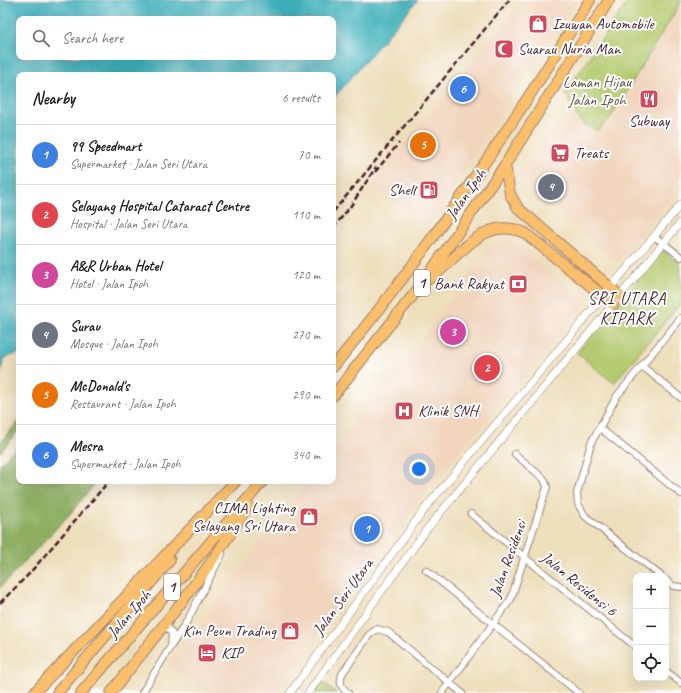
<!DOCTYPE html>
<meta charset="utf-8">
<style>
body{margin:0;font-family:Caveat,sans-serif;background:#f2f2f2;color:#202124}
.controls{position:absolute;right:12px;bottom:12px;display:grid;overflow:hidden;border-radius:8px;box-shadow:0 4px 16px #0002}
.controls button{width:36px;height:36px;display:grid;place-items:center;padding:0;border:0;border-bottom:1px solid #e0e0e0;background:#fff;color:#202124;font:20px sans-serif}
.you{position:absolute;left:419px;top:469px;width:14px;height:14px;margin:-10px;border:3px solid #fff;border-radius:50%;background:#1a73e8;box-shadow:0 0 0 6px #1a73e833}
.badge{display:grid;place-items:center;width:26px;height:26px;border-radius:50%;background:#d1495b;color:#fff;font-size:13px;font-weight:700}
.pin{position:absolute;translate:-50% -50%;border:2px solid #fff;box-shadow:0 1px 4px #0006}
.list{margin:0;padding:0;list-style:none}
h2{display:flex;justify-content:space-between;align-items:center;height:52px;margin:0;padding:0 16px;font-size:17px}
h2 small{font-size:13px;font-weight:400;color:#757577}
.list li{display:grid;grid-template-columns:26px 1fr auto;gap:12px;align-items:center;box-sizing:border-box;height:60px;padding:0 16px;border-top:1px solid #e0e0e0}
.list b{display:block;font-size:15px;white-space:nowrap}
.list p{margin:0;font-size:13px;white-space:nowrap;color:#757577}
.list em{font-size:13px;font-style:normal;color:#757577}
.icon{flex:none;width:22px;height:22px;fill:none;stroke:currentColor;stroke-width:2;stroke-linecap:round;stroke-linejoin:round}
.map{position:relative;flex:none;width:681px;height:693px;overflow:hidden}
.search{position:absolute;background:#fff;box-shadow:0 4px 16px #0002;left:16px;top:16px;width:320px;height:44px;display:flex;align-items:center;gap:10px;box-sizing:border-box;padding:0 14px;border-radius:8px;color:#757577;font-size:15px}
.panel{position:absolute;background:#fff;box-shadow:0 4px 16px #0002;left:16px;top:72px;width:320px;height:412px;border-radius:8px}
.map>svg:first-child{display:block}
</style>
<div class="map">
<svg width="681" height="693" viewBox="0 0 681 693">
<rect width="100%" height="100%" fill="#fff"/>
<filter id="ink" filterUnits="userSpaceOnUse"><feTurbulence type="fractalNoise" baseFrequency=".025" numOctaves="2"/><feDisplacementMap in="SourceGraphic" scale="8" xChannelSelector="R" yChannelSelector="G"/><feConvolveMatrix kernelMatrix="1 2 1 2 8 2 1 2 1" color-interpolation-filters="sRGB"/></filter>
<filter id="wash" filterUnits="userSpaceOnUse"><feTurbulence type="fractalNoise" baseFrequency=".012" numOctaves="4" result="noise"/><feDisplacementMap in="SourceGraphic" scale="16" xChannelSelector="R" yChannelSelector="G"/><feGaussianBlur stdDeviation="0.9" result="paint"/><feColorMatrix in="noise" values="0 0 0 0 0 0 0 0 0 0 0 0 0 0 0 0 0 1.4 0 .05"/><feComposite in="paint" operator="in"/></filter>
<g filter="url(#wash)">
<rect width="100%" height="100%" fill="#eedfbc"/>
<!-- built -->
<path fill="#f1d5bd" d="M522,0H575L428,227L370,186Z
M681,6V185L618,264L516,176L568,113L600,138Z
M512,241L586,304L412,508L276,693H209L168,666L263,539L309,481H333V451L404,362L492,244Z"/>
<!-- green -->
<path fill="#b3cb70" stroke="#7e754e" d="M629,0H681V2L611,117L599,130C580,130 573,107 565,93Z
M663,250L681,265V303L614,383L577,353Z
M321,681L336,693H312Z"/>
<!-- forest -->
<path fill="#8eaf62" stroke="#6c6746" d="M19,420V430L0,453V443Z
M19,443V481H97L69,515L0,588V465Z"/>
<!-- water -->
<path fill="#3eafb9" stroke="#446772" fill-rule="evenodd" d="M0,0H418L333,99V75H19V353L5,358L0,374ZM19,19H333V57H19Z"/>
</g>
<g filter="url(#ink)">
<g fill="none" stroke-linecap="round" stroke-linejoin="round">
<defs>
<path id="minor" d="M654,236L681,257
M642,366L681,398
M600,428L681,494
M471,514L636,647
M426,570L579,693
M661,576L585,516L578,504L577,493L591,443L617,396L681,318
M666,580L673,586L681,587
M160,629L168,628L172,634L171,646L187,621L222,554
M666,671L681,683
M142,693L171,646
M348,693C341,688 339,683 342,674L369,635L377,629L388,632L462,693
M442,693L511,599L547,487L544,479L515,454"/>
<path id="tertiary" d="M290,693L427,506L681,204
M308,693L427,529L681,222"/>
<path id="trunk" d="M505,165L510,194L518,208L620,296
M429,279C435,274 443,269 448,263C471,242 491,218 525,233L613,304
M333,367C428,252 511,127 590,0
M333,396L422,284L505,165L609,0
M34,693L236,481
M57,693L170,560
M81,693L263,481
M111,693C158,632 208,572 248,506"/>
</defs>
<!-- minor casing -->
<use href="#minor" stroke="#9c7f74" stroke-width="8"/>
<!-- tertiary casing -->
<use href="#tertiary" stroke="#9c7f74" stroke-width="8"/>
<!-- trunk casing -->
<use href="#trunk" stroke="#9c7f74" stroke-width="12"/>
<!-- minor -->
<use href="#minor" stroke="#fff" stroke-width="6"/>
<!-- tertiary -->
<use href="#tertiary" stroke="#fff" stroke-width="7"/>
<!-- trunk -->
<use href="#trunk" stroke="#f9bf6d" stroke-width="10"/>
<!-- rail -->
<path stroke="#4a1f2b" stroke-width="2.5" stroke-dasharray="6 3" stroke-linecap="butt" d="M375,172L399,143
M333,212L509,0
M333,228L350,207L376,167
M0,603L28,575L109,481"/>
</g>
</g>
<!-- icons -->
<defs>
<symbol id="shop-square" viewBox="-11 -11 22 22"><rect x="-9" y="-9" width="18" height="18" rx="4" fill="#d1495b" stroke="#fff"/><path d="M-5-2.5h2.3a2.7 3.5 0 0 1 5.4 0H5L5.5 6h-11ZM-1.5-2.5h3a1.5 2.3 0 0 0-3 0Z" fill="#fff"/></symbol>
<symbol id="mosque-square" viewBox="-11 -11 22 22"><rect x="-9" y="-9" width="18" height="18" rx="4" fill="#d1495b" stroke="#fff"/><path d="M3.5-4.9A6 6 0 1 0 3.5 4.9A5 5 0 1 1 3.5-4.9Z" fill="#fff"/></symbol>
<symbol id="restaurant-square" viewBox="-11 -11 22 22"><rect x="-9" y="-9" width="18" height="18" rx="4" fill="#d1495b" stroke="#fff"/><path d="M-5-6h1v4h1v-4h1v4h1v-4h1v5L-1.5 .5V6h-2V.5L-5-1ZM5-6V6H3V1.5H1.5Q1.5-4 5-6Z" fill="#fff"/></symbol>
<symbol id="supermarket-square" viewBox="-11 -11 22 22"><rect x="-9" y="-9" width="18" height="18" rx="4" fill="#d1495b" stroke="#fff"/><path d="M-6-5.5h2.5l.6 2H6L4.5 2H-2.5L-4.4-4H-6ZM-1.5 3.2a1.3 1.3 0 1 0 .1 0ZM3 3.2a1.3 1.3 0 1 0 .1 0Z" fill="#fff"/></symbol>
<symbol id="fuel-square" viewBox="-11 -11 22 22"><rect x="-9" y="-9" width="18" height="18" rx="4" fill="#d1495b" stroke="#fff"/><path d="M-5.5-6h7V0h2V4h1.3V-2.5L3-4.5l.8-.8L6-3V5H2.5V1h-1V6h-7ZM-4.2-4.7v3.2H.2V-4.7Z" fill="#fff"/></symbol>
<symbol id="bank-square" viewBox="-11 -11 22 22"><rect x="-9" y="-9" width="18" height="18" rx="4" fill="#d1495b" stroke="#fff"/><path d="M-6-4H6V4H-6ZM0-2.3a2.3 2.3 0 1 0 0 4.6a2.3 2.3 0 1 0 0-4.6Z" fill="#fff"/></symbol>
<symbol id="hospital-square" viewBox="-11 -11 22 22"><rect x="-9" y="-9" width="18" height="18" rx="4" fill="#d1495b" stroke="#fff"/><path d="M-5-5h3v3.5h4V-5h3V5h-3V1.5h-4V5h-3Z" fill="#fff"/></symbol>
<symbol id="hotel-square" viewBox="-11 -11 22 22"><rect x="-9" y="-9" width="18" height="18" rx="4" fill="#d1495b" stroke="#fff"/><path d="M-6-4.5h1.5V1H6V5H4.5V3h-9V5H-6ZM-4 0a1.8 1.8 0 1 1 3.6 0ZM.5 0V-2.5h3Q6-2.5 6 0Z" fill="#fff"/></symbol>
</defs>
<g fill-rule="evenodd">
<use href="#shop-square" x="527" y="13" width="22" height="22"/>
<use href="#mosque-square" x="493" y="38" width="22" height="22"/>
<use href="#restaurant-square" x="638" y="88" width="22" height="22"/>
<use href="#supermarket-square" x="549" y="142" width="22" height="22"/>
<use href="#fuel-square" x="418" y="179" width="22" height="22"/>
<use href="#bank-square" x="507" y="273" width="22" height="22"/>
<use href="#hospital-square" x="393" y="400" width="22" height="22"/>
<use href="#shop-square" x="298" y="506" width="22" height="22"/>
<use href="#shop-square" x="279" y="620" width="22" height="22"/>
<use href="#hotel-square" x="196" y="642" width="22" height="22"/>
</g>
<g text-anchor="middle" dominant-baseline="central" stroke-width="4" stroke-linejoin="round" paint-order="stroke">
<!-- shield labels -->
<g fill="#fff" stroke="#80626b" stroke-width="1">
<rect x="414" y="270" width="16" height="26" rx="3"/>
<rect x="164" y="574" width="16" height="26" rx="3"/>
</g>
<g font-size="15" font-weight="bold" fill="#4a1f2b">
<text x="422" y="283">1</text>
<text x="172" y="587">1</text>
</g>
<!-- poi labels -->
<g font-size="16" fill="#4a1f2b" stroke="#fff" text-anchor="start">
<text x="552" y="24">Izuwan Automobile</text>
<text x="518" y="49">Suarau Nuria Man</text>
<text x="649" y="121" text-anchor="middle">Subway</text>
<text x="574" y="153">Treats</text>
<text x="415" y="190" text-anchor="end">Shell</text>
<text x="504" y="284" text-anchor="end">Bank Rakyat</text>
<text x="418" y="411">Klinik SNH</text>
<text x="295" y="508" text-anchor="end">CIMA Lighting<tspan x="295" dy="18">Selayang Sri Utara</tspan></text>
<text x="276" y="631" text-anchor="end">Kin Peun Trading</text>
<text x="221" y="653">KIP</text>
</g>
<!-- park labels -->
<g font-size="16" fill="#6a5340" stroke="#fff">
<text x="597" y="82">Laman Hijau<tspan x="597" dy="18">Jalan Ipoh</tspan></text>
</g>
<!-- street labels -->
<g font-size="16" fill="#4a1f2b" stroke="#fff">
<text transform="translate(466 194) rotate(-55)">Jalan Ipoh</text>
<text transform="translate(508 559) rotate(-70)">Jalan Residensi</text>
<text transform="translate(579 584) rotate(39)">Jalan Residensi 6</text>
<text transform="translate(343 597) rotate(-54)">Jalan Seri Utara</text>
<text transform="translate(129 614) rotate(-49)">Jalan Ipoh</text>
</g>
<!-- neighbourhood labels -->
<g font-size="17" letter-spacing="1" fill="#4a1f2b" stroke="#fff">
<text x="627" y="298">SRI UTARA<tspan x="627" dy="20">KIPARK</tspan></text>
</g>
</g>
</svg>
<div class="controls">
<button>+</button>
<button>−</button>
<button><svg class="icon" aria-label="locate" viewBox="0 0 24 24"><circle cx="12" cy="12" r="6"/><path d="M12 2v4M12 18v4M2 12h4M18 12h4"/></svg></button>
</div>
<div class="you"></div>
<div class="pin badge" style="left:367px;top:529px;background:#3f7fe0">1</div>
<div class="pin badge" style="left:487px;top:368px;background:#e0444e">2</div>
<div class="pin badge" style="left:453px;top:332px;background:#d1479c">3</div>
<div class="pin badge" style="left:551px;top:187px;background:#6b7280">4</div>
<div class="pin badge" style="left:423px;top:145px;background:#e8710a">5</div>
<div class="pin badge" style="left:463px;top:89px;background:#3f7fe0">6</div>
<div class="search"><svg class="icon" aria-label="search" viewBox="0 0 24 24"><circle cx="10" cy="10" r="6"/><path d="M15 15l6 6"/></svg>Search here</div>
<section class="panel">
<h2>Nearby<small>6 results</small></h2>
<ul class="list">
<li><span class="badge" style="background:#3f7fe0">1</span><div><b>99 Speedmart</b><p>Supermarket · Jalan Seri Utara</p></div><em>70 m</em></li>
<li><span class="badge" style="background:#e0444e">2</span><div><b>Selayang Hospital Cataract Centre</b><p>Hospital · Jalan Seri Utara</p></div><em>110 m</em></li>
<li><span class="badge" style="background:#d1479c">3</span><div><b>A&amp;R Urban Hotel</b><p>Hotel · Jalan Ipoh</p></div><em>120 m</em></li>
<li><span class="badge" style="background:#6b7280">4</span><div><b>Surau</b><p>Mosque · Jalan Ipoh</p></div><em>270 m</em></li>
<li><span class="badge" style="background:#e8710a">5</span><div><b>McDonald's</b><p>Restaurant · Jalan Ipoh</p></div><em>290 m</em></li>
<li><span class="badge" style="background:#3f7fe0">6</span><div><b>Mesra</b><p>Supermarket · Jalan Ipoh</p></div><em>340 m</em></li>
</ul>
</section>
</div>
